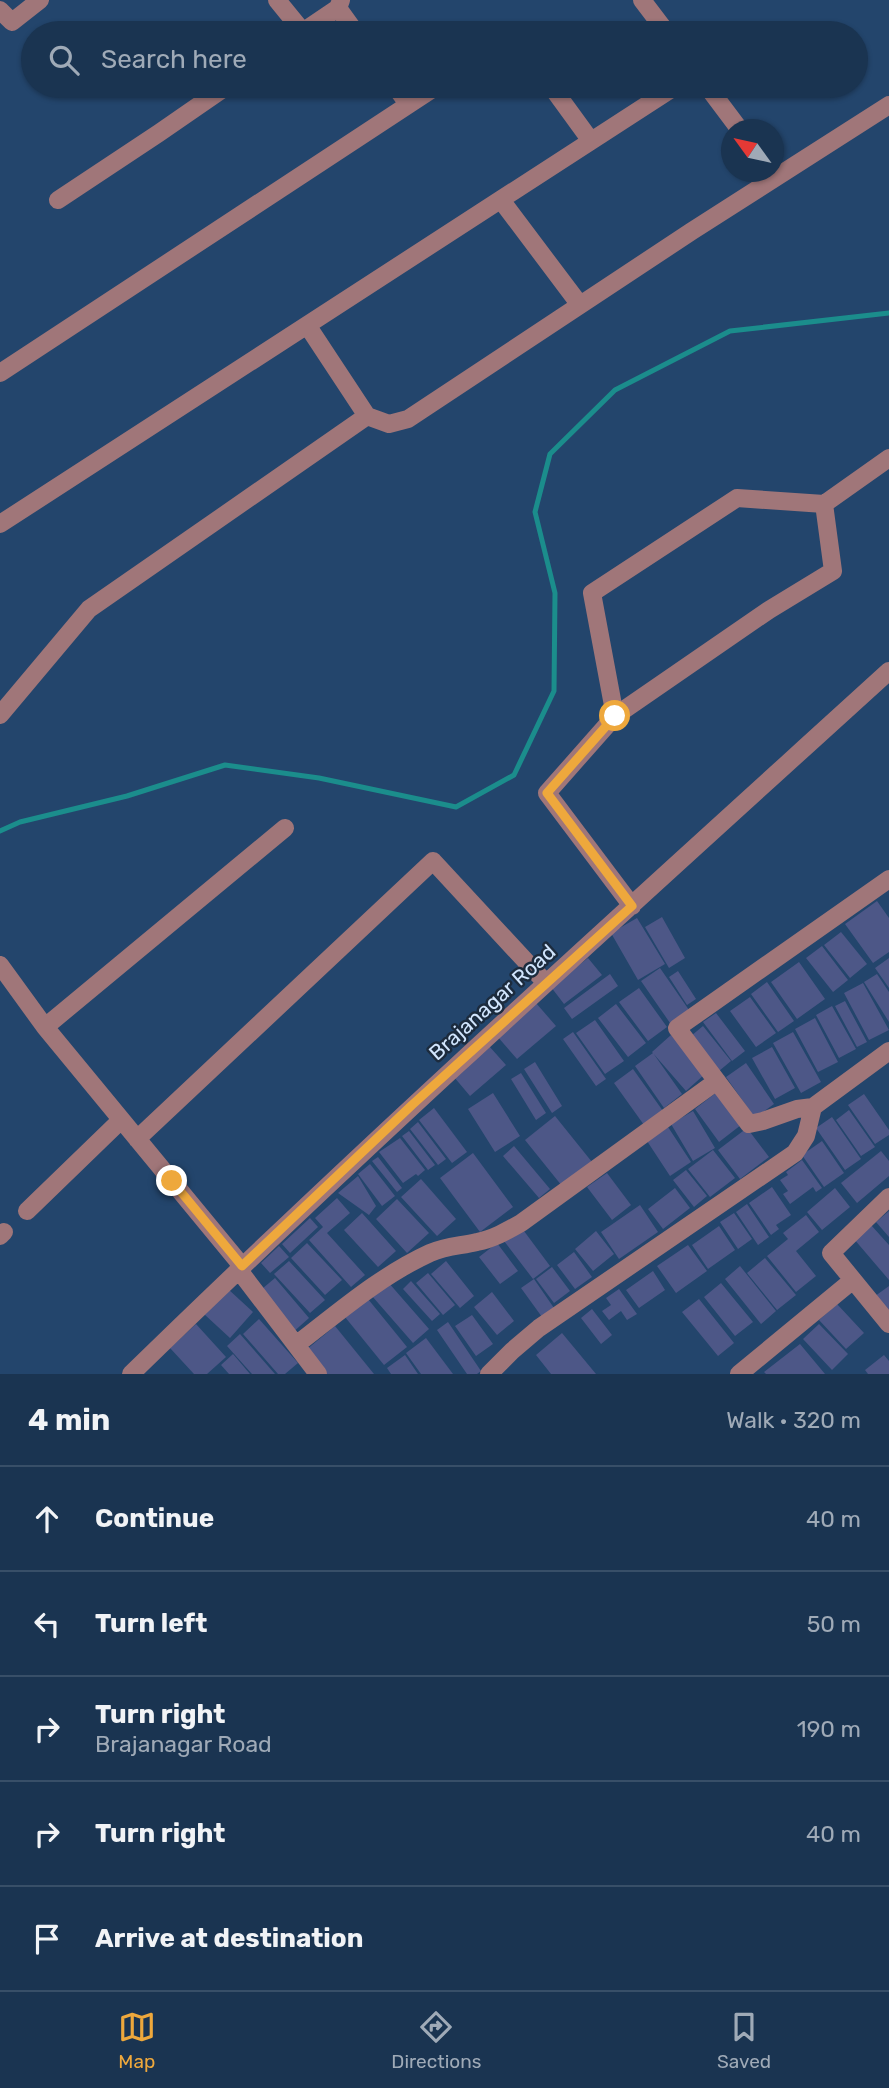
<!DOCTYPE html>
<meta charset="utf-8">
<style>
body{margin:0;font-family:Rubik,sans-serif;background:#273f5b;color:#f1f3f6}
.compass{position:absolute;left:721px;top:119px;width:63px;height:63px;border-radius:50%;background:#1a3451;box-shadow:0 2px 5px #0004;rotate:303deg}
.stop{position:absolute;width:21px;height:21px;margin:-16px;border:5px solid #eea83c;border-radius:50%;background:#fff}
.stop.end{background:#eea83c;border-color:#fff;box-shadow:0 2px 7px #0008}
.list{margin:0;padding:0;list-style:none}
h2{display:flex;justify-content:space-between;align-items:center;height:91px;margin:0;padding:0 28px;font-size:30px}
h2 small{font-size:23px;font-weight:400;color:#9faab7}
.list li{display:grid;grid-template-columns:46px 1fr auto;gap:21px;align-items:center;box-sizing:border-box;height:105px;padding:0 28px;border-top:2px solid #384f68}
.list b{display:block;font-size:26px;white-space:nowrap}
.list p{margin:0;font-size:23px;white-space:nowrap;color:#9faab7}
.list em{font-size:23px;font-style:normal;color:#9faab7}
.icon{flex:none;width:38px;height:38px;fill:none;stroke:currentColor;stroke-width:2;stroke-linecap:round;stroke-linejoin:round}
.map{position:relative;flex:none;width:889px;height:1374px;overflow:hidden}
.search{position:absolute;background:#1a3451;box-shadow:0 2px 5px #0004;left:21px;right:21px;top:21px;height:77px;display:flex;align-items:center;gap:18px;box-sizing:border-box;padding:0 24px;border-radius:38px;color:#9faab7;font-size:26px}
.sheet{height:616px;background:#1a3451}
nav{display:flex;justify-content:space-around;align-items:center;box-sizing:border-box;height:98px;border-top:2px solid #384f68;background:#1a3451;font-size:19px;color:#9faab7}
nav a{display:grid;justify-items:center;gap:4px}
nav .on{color:#eea83c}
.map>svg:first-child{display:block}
</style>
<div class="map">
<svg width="889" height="1374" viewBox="0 0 889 1374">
<rect width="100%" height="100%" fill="#23456c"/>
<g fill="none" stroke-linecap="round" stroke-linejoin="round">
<!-- stream -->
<path stroke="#1b8d8c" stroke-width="5" d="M0,831L20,822L127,796L225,765L319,778L456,807L514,775L554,691L555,593L535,512L550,454L615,390L730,331L889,313"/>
</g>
<!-- building -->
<path fill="#4d5787" d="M877,901L889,918V952L873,963L845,924Z
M662,917L685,958L669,968L645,927Z
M637,918L665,964L638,980L611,933Z
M841,932L867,964L850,978L824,945Z
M822,946L848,980L833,992L806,958Z
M588,958L602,975L564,1004L551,987Z
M889,958V988L875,968Z
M799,962L825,999L797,1019L771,982Z
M660,968L689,1010L670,1023L641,981Z
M678,971L696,999L687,1005L669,977Z
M610,974L618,986L572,1019L564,1008Z
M877,974L889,992V1022L864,982Z
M767,982L794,1021L778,1032L751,994Z
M863,983L889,1030L869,1040L844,993Z
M639,988L667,1027L648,1041L619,1002Z
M750,997L776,1033L756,1047L730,1011Z
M845,1001L867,1042L857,1047L835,1006Z
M536,1003L556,1026L517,1059L497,1036Z
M616,1004L646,1043L628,1057L598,1018Z
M832,1006L856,1049L839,1058L816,1015Z
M716,1013L745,1051L732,1061L703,1022Z
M815,1018L838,1062L818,1072L795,1029Z
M595,1020L624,1061L605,1074L576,1033Z
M703,1026L731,1061L719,1071L691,1036Z
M573,1032L606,1079L596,1086L563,1039Z
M793,1032L821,1082L801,1093L773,1043Z
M671,1035L705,1074L686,1091L652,1052Z
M489,1046L506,1065L470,1096L454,1077Z
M772,1047L795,1088L775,1099L752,1058Z
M653,1053L682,1094L664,1108L635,1066Z
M535,1062L562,1106L552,1113L524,1069Z
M746,1063L774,1104L755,1118L726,1077Z
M633,1069L663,1111L644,1125L614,1083Z
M521,1073L546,1113L536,1120L511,1079Z
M717,1092L741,1125L719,1142L695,1109Z
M493,1093L520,1136L495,1152L468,1109Z
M864,1094L889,1130V1135L875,1144L848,1105Z
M434,1108L467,1152L452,1163L419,1120Z
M849,1110L875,1147L861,1156L836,1120Z
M693,1111L715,1148L693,1161L671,1124Z
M555,1116L592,1162L562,1186L525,1140Z
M832,1117L861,1159L845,1170L816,1128Z
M418,1122L446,1159L438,1165L410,1129Z
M668,1127L691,1162L670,1176L647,1141Z
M747,1128L769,1157L740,1179L718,1150Z
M409,1131L435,1165L428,1170L402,1136Z
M400,1138L425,1170L418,1176L416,1174L403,1183L379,1152Z
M822,1141L844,1173L824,1187L802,1155Z
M514,1146L550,1189L539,1198L503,1156Z
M713,1150L735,1178L710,1197L688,1169Z
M881,1151L889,1161V1176L857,1203L841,1183Z
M473,1153L513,1207L480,1232L440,1178Z
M378,1157L402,1188L397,1192L372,1161Z
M802,1160L822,1188L816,1192L813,1187L790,1204L783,1194L788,1191L780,1180L788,1175L786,1172Z
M370,1164L395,1196L382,1206L358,1174Z
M686,1170L707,1196L694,1207L673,1180Z
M607,1173L631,1205L612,1220L587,1187Z
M358,1176L376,1206L369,1215L338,1193Z
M421,1179L456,1219L437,1236L401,1197Z
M772,1187L791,1215L776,1225L779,1229L771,1235L749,1203Z
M675,1188L690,1208L663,1229L648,1209Z
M835,1188L850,1207L822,1230L807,1212Z
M337,1198L350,1213L327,1233L365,1275L351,1287L309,1240L323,1227L315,1218Z
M397,1199L429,1233L407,1253L376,1219Z
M747,1204L769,1237L758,1245L736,1212Z
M640,1205L658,1232L619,1259L601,1232Z
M889,1211V1237L876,1222Z
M362,1213L396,1251L378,1267L344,1230Z
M734,1213L752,1239L738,1249L720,1222Z
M806,1215L819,1232L796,1251L816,1276L796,1292L767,1256L788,1239L783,1233Z
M310,1218L318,1227L290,1253L282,1244Z
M871,1225L889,1245V1280L854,1239Z
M719,1226L735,1250L708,1269L692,1245Z
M521,1227L550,1266L533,1279L504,1241Z
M596,1231L614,1254L593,1271L575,1249Z
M307,1243L342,1280L325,1295L291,1258Z
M497,1243L518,1271L500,1284L479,1257Z
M688,1245L707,1271L676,1293L657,1266Z
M279,1246L289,1257L270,1273L261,1263Z
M574,1252L592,1277L575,1289L557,1265Z
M765,1258L796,1295L777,1310L747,1273Z
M289,1261L325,1300L310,1313L274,1274Z
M446,1261L474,1296L460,1308L431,1274Z
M740,1266L776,1311L761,1324L725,1279Z
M552,1267L570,1291L554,1303L536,1279Z
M653,1271L665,1290L639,1308L626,1290Z
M428,1273L455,1305L443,1315L416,1283Z
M275,1278L309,1318L291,1334L256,1294Z
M534,1279L554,1308L542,1317L521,1288Z
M411,1281L440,1314L432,1321L403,1289Z
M388,1282L429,1329L413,1343L372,1296Z
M721,1283L753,1322L735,1336L704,1297Z
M889,1286V1315L871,1299Z
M228,1289L253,1312L230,1338L204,1314Z
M619,1289L637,1314L627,1320L621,1311L609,1320L602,1311L611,1305L606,1298Z
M492,1292L514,1321L497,1335L474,1307Z
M368,1299L407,1347L384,1365L345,1317Z
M699,1299L734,1343L718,1356L682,1312Z
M837,1304L864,1333L846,1349L819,1320Z
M592,1309L612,1335L601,1344L581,1318Z
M472,1315L493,1344L476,1356L455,1326Z
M259,1319L298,1363L285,1374H278L243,1334Z
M448,1322L481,1371L477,1374H467L437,1330Z
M196,1324L226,1357L207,1374H194L170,1348Z
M819,1324L848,1354L832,1370L803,1339Z
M335,1326L374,1374H325L306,1350Z
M562,1333L596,1374H551L536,1355Z
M240,1334L275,1374H252L227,1346Z
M426,1338L453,1374H421L406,1353Z
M800,1344L825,1374H766L764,1372Z
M233,1354L250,1374H229L221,1365Z
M405,1355L418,1374H391L387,1368Z
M884,1355L889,1361V1374H868L865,1370Z"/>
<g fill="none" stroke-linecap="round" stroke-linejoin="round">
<!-- minor -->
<path stroke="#a07679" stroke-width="18" d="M277,0L303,32
M642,0L667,33
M338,8L356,33
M0,10L12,22L40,0
M301,33L338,8L341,0
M395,86L408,104
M551,86L591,141
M707,86L740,130
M58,200L159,133L227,86
M501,200L580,305
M307,325L367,416L389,424L408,419L692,231L889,105
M0,373L437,86
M0,524L676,86
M0,715L89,609L367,416
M615,716L592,593L737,498L824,504L889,458
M889,879L677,1028L749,1124L763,1121L797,1109L813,1107L889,1051
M632,906L547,793L615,716L769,610L833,571L824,504
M0,965L45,1027L242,1266
M45,1027L285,828
M137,1139L433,861L546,983
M889,1197L831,1253L889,1324
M27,1211L121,1120
M0,1236L4,1232
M238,1269L318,1374
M296,1345C339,1312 380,1276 430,1253C446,1246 460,1246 477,1242C493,1239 507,1231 521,1223L717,1081
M131,1374C378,1133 634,903 889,671
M489,1374L512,1351L539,1328L795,1153L806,1136L813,1107
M739,1374L853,1280"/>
</g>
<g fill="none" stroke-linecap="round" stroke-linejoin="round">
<!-- route -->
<path stroke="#eea83c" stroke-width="9" d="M172,1181L242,1266L412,1105L632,906L547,793L615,716"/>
</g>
<g text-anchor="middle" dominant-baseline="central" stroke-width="5" stroke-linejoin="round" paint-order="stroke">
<!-- street labels -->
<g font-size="21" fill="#d1e5fd" stroke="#1c2b3d">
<text transform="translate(492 1002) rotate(-42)">Brajanagar Road</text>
</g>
</g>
</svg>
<svg class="compass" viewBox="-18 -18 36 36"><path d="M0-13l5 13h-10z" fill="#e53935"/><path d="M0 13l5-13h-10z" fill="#9faab7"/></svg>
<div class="stop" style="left:615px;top:716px"></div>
<div class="stop end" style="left:172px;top:1181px"></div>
<div class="search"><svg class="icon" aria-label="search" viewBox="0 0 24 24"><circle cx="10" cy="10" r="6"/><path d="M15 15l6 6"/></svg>Search here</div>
</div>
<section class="sheet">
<h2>4 min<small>Walk · 320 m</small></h2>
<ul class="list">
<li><svg class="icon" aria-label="ahead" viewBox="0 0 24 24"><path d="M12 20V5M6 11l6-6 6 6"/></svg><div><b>Continue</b></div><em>40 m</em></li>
<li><svg class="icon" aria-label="left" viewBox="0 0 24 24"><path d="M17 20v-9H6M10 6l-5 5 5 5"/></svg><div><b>Turn left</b></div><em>50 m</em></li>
<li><svg class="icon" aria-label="right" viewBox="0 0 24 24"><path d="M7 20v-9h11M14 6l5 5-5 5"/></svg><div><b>Turn right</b><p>Brajanagar Road</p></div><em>190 m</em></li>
<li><svg class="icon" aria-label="right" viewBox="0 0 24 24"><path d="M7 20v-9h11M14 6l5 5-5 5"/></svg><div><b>Turn right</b></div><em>40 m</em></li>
<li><svg class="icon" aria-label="arrive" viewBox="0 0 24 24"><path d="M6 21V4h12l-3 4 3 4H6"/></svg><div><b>Arrive at destination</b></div></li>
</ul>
</section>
<nav>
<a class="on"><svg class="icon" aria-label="map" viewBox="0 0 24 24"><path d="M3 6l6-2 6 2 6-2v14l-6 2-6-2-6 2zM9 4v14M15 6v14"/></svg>Map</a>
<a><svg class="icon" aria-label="directions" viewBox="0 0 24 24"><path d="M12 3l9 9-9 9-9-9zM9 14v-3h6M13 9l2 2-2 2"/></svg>Directions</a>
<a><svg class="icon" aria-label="saved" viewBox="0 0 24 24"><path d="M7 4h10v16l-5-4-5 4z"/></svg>Saved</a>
</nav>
